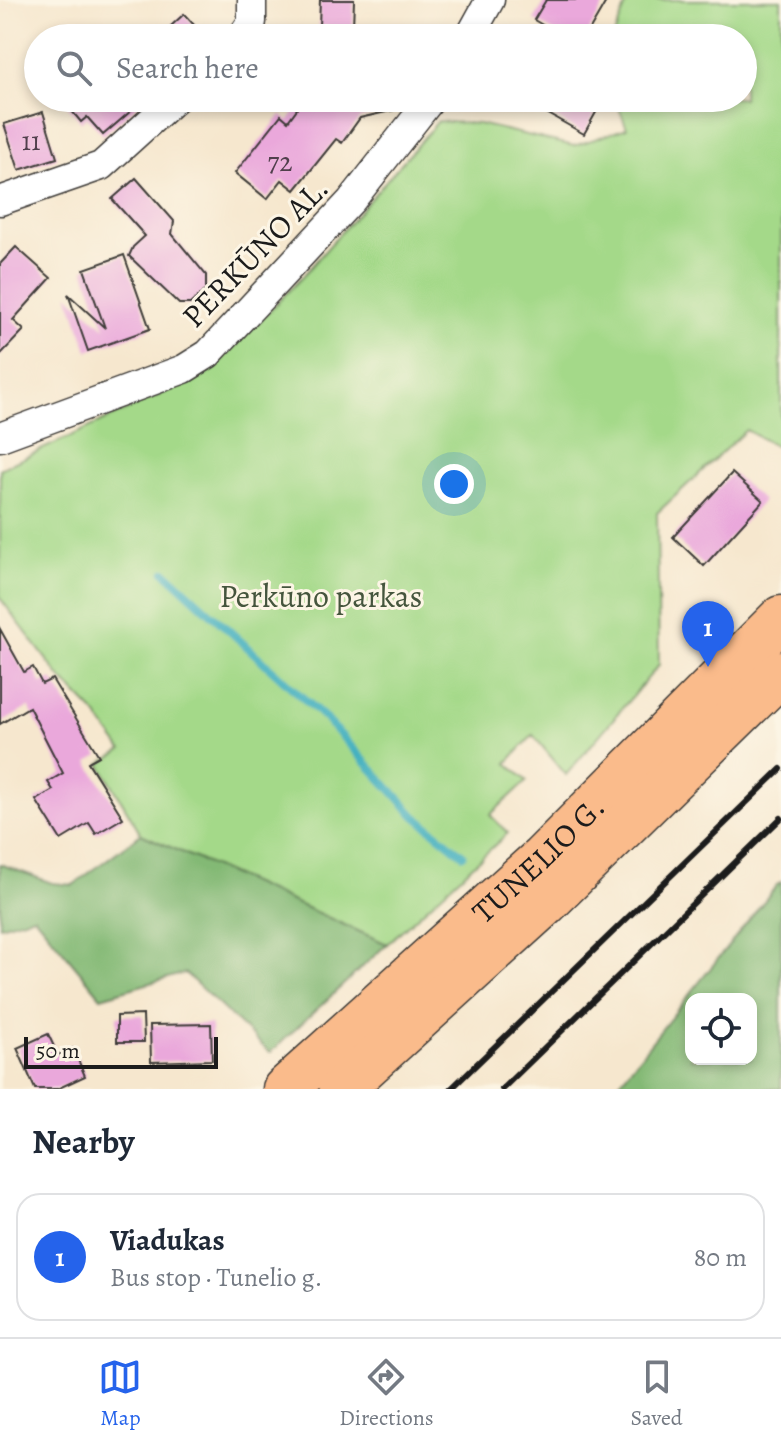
<!DOCTYPE html>
<meta charset="utf-8">
<style>
body{margin:0;font-family:Alegreya,serif;background:#f6f6f7;color:#1f2937}
.controls{position:absolute;right:24px;bottom:24px;display:grid;overflow:hidden;border-radius:16px;box-shadow:0 4px 12px #0003}
.controls button{width:72px;height:72px;display:grid;place-items:center;padding:0;border:0;border-bottom:2px solid #e0e1e3;background:#fff;color:#1f2937;font:40px sans-serif}
.scale{position:absolute;left:24px;bottom:20px;width:194px;box-sizing:border-box;padding-left:8px;border:4px solid #1c1c1c;border-top:0;font-size:22px;line-height:28px;white-space:nowrap;color:#1c1c1c;-webkit-text-stroke:6px #fcf5e5;paint-order:stroke}
.you{position:absolute;left:454px;top:484px;width:28px;height:28px;margin:-20px;border:6px solid #fff;border-radius:50%;background:#1a73e8;box-shadow:0 0 0 12px #1a73e833}
.badge{display:grid;place-items:center;width:52px;height:52px;border-radius:50%;background:#2563eb;color:#fff;font-size:26px;font-weight:700}
.pin{position:absolute;translate:-50% -66px;filter:drop-shadow(0 2px 4px #0008)}
.pin::after{content:'';position:absolute;top:42px;width:28px;height:24px;background:inherit;clip-path:polygon(0 0,100% 0,50% 100%)}
.list{margin:0;padding:0;list-style:none}
h2{display:flex;justify-content:space-between;align-items:center;height:104px;margin:0;padding:0 32px;font-size:34px}
h2 small{font-size:26px;font-weight:400;color:#747a83}
.list li{display:grid;grid-template-columns:52px 1fr auto;gap:24px;align-items:center;box-sizing:border-box;height:128px;margin:0 16px 16px;padding:0 16px;border:2px solid #e0e1e3;border-radius:24px}
.list b{display:block;font-size:30px;white-space:nowrap}
.list p{margin:0;font-size:26px;white-space:nowrap;color:#747a83}
.list em{font-size:26px;font-style:normal;color:#747a83}
.icon{flex:none;width:44px;height:44px;fill:none;stroke:currentColor;stroke-width:2;stroke-linecap:round;stroke-linejoin:round}
.map{position:relative;flex:none;width:781px;height:1089px;overflow:hidden}
.search{position:absolute;background:#fff;box-shadow:0 4px 12px #0003;left:24px;right:24px;top:24px;height:88px;display:flex;align-items:center;gap:20px;box-sizing:border-box;padding:0 28px;border-radius:44px;color:#747a83;font-size:30px}
.sheet{height:248px;background:#fff}
nav{display:flex;justify-content:space-around;align-items:center;box-sizing:border-box;height:112px;border-top:2px solid #e0e1e3;background:#fff;font-size:22px;color:#747a83}
nav a{display:grid;justify-items:center;gap:4px}
nav .on{color:#2563eb}
.map>svg:first-child{display:block}
</style>
<div class="map">
<svg width="781" height="1089" viewBox="0 0 781 1089">
<rect width="100%" height="100%" fill="#fcf5e5"/>
<filter id="ink" filterUnits="userSpaceOnUse"><feTurbulence type="fractalNoise" baseFrequency=".0125" numOctaves="2"/><feDisplacementMap in="SourceGraphic" scale="16" xChannelSelector="R" yChannelSelector="G"/><feConvolveMatrix kernelMatrix="1 2 1 2 8 2 1 2 1" color-interpolation-filters="sRGB"/></filter>
<filter id="wash" filterUnits="userSpaceOnUse"><feTurbulence type="fractalNoise" baseFrequency=".006" numOctaves="4" result="noise"/><feDisplacementMap in="SourceGraphic" scale="32" xChannelSelector="R" yChannelSelector="G"/><feGaussianBlur stdDeviation="1.8" result="paint"/><feColorMatrix in="noise" values="0 0 0 0 0 0 0 0 0 0 0 0 0 0 0 0 0 1.4 0 .05"/><feComposite in="paint" operator="in"/></filter>
<g filter="url(#wash)">
<rect width="100%" height="100%" fill="#f6e7ce"/>
<!-- green -->
<path fill="#a4d989" stroke="#607a52" stroke-width="2" d="M628,0H781V449L746,430L657,513L659,665L566,775L533,735L507,763L527,781L490,815L508,833L387,944L141,834L100,764L122,750L94,712L59,676L0,598V469L211,371L303,276L438,121L479,124L574,146L627,128L615,98H743V38H613Z"/>
<!-- forest -->
<path fill="#83b975" stroke="#506a48" stroke-width="2" fill-rule="evenodd" d="M141,834L387,944L270,1053L185,973L101,997L34,916L0,926V864L52,883L73,885Z
M781,882V1089H614L777,885ZM691,999H751V1059H691Z"/>
<g fill="none" stroke-linecap="round" stroke-linejoin="round">
<!-- stream -->
<path stroke="#44b1c0" stroke-width="8" d="M165,572L325,718L415,816L463,855"/>
</g>
<g id="blocks">
<!-- building -->
<path fill="#eaa8db" d="M320,0H354L353,27L319,26Z
M546,0H607L585,38H565L534,20Z
M184,14L206,38H158Z
M61,98H146L103,135L87,117L81,122Z
M305,98L409,99L403,108L360,118L342,143L336,139L295,190L282,180L267,199L235,173L281,115L288,121Z
M520,98H604L584,134Z
M43,112L57,158L19,170L4,124Z
M136,178L174,221L172,234L206,275V290L190,304H179L129,256L133,247L145,236L112,199Z
M16,247L51,278L13,320L24,330L0,355V264Z
M124,255L150,329L88,351L68,294L105,328L84,269Z
M732,473L763,501L704,566L673,537Z
M0,629L24,672L33,667L42,684L52,679L99,756L88,762L123,818L96,834L89,823L61,840L36,800L53,790L48,782L63,773L29,707L0,724Z
M143,1015L144,1042H117V1016Z
M211,1024L212,1060L151,1062L150,1025Z
M48,1034L58,1055L73,1048L85,1076L57,1089H35L17,1048Z"/>
</g>
</g>
<g filter="url(#ink)">
<use href="#blocks" fill-opacity="0" stroke="#3d3a37" stroke-width="2"/>
<g fill="none" stroke-linecap="round" stroke-linejoin="round">
<defs>
<path id="minor" d="M241,38L252,22V0
M469,38L490,0
M0,201L101,166L176,98
M0,437L184,369L208,354L351,201L432,98"/>
<g id="primary">
<path id="s1" d="M285,1089L542,858L781,618"/>
<path d="M341,1089L545,904L781,673"/>
</g>
</defs>
<!-- minor casing -->
<use href="#minor" stroke="#3d3a37" stroke-width="31"/>
<!-- primary casing -->
<use href="#primary" stroke="#3d3a37" stroke-width="47"/>
<!-- minor -->
<use href="#minor" stroke="#fff" stroke-width="28"/>
<!-- primary -->
<use href="#primary" stroke="#fabb8b" stroke-width="44"/>
<!-- rail -->
<path stroke="#1c1c1c" stroke-width="6" d="M451,1089L781,769
M502,1089L781,818"/>
</g>
</g>
<g text-anchor="middle" dominant-baseline="central" stroke-width="6" stroke-linejoin="round" paint-order="stroke">
<!-- number labels -->
<g font-size="28" fill="#503f4c">
<text x="31" y="141">11</text>
<text x="280" y="162">72</text>
</g>
<!-- street labels -->
<g font-size="32" fill="#1c1c1c" stroke="#fcf5e5">
<text transform="translate(255 252) rotate(-46)">PERKŪNO AL.</text>
<text stroke="none"><textPath href="#s1" startOffset="342">TUNELIO G.</textPath></text>
</g>
<!-- park labels -->
<g font-size="32" fill="#45553d" stroke="#fcf5e5">
<text x="321" y="596">Perkūno parkas</text>
</g>
</g>
</svg>
<div class="controls">
<button><svg class="icon" aria-label="locate" viewBox="0 0 24 24"><circle cx="12" cy="12" r="6"/><path d="M12 2v4M12 18v4M2 12h4M18 12h4"/></svg></button>
</div>
<div class="scale">50 m</div>
<div class="you"></div>
<div class="pin badge" style="left:708px;top:667px">1</div>
<div class="search"><svg class="icon" aria-label="search" viewBox="0 0 24 24"><circle cx="10" cy="10" r="6"/><path d="M15 15l6 6"/></svg>Search here</div>
</div>
<section class="sheet">
<h2>Nearby<small></small></h2>
<ul class="list">
<li><span class="badge">1</span><div><b>Viadukas</b><p>Bus stop · Tunelio g.</p></div><em>80 m</em></li>
</ul>
</section>
<nav>
<a class="on"><svg class="icon" aria-label="map" viewBox="0 0 24 24"><path d="M3 6l6-2 6 2 6-2v14l-6 2-6-2-6 2zM9 4v14M15 6v14"/></svg>Map</a>
<a><svg class="icon" aria-label="directions" viewBox="0 0 24 24"><path d="M12 3l9 9-9 9-9-9zM9 14v-3h6M13 9l2 2-2 2"/></svg>Directions</a>
<a><svg class="icon" aria-label="saved" viewBox="0 0 24 24"><path d="M7 4h10v16l-5-4-5 4z"/></svg>Saved</a>
</nav>
